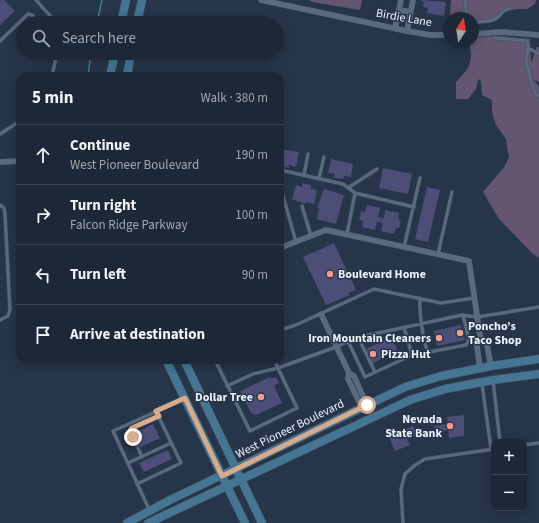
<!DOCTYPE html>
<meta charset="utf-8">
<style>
body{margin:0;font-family:"Source Sans 3",sans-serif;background:#293442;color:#f1f3f6}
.controls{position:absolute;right:12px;bottom:12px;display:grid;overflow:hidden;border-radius:8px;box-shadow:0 2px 10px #0003}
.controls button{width:36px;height:36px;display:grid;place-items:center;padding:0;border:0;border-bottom:1px solid #3a4452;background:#1c2837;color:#f1f3f6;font:20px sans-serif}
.compass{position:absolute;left:443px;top:12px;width:36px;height:36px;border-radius:50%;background:#1c2837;box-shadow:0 2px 10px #0003;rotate:12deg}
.stop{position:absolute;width:12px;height:12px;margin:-9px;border:3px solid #d6ab8b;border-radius:50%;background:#fff}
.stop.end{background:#d6ab8b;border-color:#fff;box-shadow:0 1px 4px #0008}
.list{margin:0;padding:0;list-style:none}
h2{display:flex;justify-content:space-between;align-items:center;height:52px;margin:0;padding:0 16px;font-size:17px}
h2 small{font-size:13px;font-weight:400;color:#a0a6ad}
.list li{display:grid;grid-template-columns:26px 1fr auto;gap:12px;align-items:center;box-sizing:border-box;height:60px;padding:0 16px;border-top:1px solid #3a4452}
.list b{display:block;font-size:15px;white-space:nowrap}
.list p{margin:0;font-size:13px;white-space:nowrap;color:#a0a6ad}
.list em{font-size:13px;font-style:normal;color:#a0a6ad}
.icon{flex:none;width:22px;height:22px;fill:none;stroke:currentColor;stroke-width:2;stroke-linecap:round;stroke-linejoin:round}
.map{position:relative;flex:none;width:539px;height:523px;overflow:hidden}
.search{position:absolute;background:#1c2837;box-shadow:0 2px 10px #0003;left:16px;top:16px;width:268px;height:44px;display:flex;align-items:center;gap:10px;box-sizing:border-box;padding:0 14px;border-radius:22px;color:#a0a6ad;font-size:15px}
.panel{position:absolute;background:#1c2837;box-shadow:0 2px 10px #0003;left:16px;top:72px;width:268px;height:292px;border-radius:12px}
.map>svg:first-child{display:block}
</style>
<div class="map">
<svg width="539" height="523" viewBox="0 0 539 523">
<rect width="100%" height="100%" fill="#263549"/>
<!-- green -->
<path fill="#645571" d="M309,0H362L360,10L312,2Z
M451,0H536L535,4L527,9H516L503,13L494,21L474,25H473V18H451L450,12Z
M502,36L530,39L531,63L537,47H539V82L534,80L539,87V258L532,253L499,219L483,192L504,167L509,158L506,139L496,125L492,112V100L482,95L481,81L478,79L476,89L468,99H456V82C469,68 474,63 469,42H473V39L479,37Z"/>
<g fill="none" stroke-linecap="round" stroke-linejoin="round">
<!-- stream -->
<path stroke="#408188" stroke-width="1.5" d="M97,23L102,0
M88,76L91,53"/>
</g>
<!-- building -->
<path fill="#4d4e77" d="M2,0H4L15,11L0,25V1Z
M422,0L446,2L444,16L427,13L428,8L423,7L424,2L422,1Z
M280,149L299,152L296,167L289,165V168L280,166Z
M331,159L353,164L351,177L344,176L343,179L334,178L335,174L328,173Z
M383,168L412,174L408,194L379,188Z
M303,183L311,185V189L317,190L314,204L306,202L305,204L292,199L296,185L302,187Z
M427,187L440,190L428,242L415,239Z
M324,189L344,195L336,224L317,219L319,209L317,208Z
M367,205L380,208L378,217H381L380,222H377L375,230L362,227L363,221L359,220L361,211L365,212Z
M385,210L399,213L398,219L401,220L399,228H396L394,234L381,231L383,223H380L382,217L384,218Z
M334,243L356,290L349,293L350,295L326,305L303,257Z
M461,325L465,340L437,346L434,331Z
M391,337L398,351L373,363L366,349Z
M270,377L271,379L276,377L279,383L274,386L282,403L256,415L251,413L240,391Z
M464,415V436L449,438L448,430L435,432L434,426L448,424L447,417Z
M153,424L160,438L136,449L131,438L135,436L134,434Z
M413,426L417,435L407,439L410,445L395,451L389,437Z
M168,450L172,459L144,472L139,463Z"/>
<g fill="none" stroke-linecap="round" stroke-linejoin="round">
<defs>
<path id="service" d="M36,0L52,18L55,23
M465,0L467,18
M473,22C481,22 492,22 498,17C503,12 503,10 511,8
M495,38L527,41L528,48L526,60L532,85L535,93L539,96
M0,41L28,14L32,15L40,23
M528,48L539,54
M52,76L57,53
M0,134L20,121
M280,170L343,184L355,193L414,207
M304,175L308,154
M319,178L324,157
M280,185L296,242
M348,188L377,169
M0,205L4,208L5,214L10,310L8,316L0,320
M302,206L311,236
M347,234L355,193
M404,247L420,178
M438,254L452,192
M420,298C419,308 423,347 429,352L466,345L469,340L463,315
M280,330L296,325L374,289L441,303L474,298
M358,337L375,372
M348,341L365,377L412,355L404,327
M215,360L250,431L297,408L274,360
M493,380L500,442
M482,384L491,449
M227,386L253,374L278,368L336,347L355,338L462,315L477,317L539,307
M133,437L130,431L132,428L159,416
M524,445L539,443
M138,448L142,457
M128,463L171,443
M137,484L181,463L156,411
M149,509L113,431L184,399
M403,523L401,489L405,474L415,465L425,459L494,449"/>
<path id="minor" d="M261,0L407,31L430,35H449
M399,10L411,12
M395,28L401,0
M407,31L413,0
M473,34L502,32L539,35
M0,162L20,161
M280,248L326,230L469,261L480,336L487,345L491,366
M321,314L349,373L354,376L367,405
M480,368L477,346L480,336
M349,373L348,379L362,408"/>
<path id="secondary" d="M121,23L126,0
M137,23L142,0
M110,76L115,53
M127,76L131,53
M166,360L245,523
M184,360L262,523
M127,523L170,500L405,387L441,376L491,366L539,359
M148,523L410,400L445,389L493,380L539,374"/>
</defs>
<!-- service casing -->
<use href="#service" stroke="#445060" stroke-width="4"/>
<!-- minor casing -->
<use href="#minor" stroke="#445060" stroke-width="6"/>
<!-- secondary casing -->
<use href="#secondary" stroke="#445060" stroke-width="9"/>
<!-- service -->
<use href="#service" stroke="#596a80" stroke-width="3"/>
<!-- minor -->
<use href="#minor" stroke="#596a80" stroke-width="5.5"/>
<!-- secondary -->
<use href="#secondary" stroke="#457592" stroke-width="8"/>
</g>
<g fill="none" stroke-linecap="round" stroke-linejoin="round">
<!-- route -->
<path stroke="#d6ab8b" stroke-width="5" d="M133,437L130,431L132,428L159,416L156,411L185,398L222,476L367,405"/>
</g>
<!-- markers -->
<g fill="#f59c92" stroke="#263549" stroke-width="1.5">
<circle cx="330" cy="274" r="4"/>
<circle cx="460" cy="333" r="4"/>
<circle cx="439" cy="338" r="4"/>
<circle cx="373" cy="354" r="4"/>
<circle cx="261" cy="397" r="4"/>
<circle cx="450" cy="426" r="4"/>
</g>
<g text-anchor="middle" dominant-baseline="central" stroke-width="3" stroke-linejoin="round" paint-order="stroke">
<!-- street labels -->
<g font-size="12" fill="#ebf3fd" stroke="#263549">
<text transform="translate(404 18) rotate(10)">Birdie Lane</text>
<text transform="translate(290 429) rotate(-26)">West Pioneer Boulevard</text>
</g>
<!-- poi labels -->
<g font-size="12" font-weight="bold" fill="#ebf3fd" stroke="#263549" text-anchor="start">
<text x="338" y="274">Boulevard Home</text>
<text x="468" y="326">Poncho’s<tspan x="468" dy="14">Taco Shop</tspan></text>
<text x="431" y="338" text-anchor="end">Iron Mountain Cleaners</text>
<text x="381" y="354">Pizza Hut</text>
<text x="253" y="397" text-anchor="end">Dollar Tree</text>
<text x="442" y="419" text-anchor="end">Nevada<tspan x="442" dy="14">State Bank</tspan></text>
</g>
</g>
</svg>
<div class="controls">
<button>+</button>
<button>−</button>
</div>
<svg class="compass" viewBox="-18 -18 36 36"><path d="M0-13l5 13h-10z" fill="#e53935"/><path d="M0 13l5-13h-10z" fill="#a0a6ad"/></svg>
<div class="stop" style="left:367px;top:405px"></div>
<div class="stop end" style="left:133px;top:437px"></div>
<div class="search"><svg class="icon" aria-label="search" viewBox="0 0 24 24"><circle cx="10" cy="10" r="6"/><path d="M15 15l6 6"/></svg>Search here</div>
<section class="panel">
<h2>5 min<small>Walk · 380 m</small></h2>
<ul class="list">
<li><svg class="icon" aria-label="ahead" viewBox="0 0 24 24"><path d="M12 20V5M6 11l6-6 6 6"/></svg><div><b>Continue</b><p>West Pioneer Boulevard</p></div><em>190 m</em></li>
<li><svg class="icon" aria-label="right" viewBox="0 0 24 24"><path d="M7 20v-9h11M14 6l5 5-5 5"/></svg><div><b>Turn right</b><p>Falcon Ridge Parkway</p></div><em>100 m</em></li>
<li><svg class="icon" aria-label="left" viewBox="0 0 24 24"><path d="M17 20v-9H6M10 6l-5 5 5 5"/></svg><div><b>Turn left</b></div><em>90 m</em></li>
<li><svg class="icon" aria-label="arrive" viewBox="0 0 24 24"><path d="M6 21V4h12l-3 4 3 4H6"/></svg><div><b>Arrive at destination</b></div></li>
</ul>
</section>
</div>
